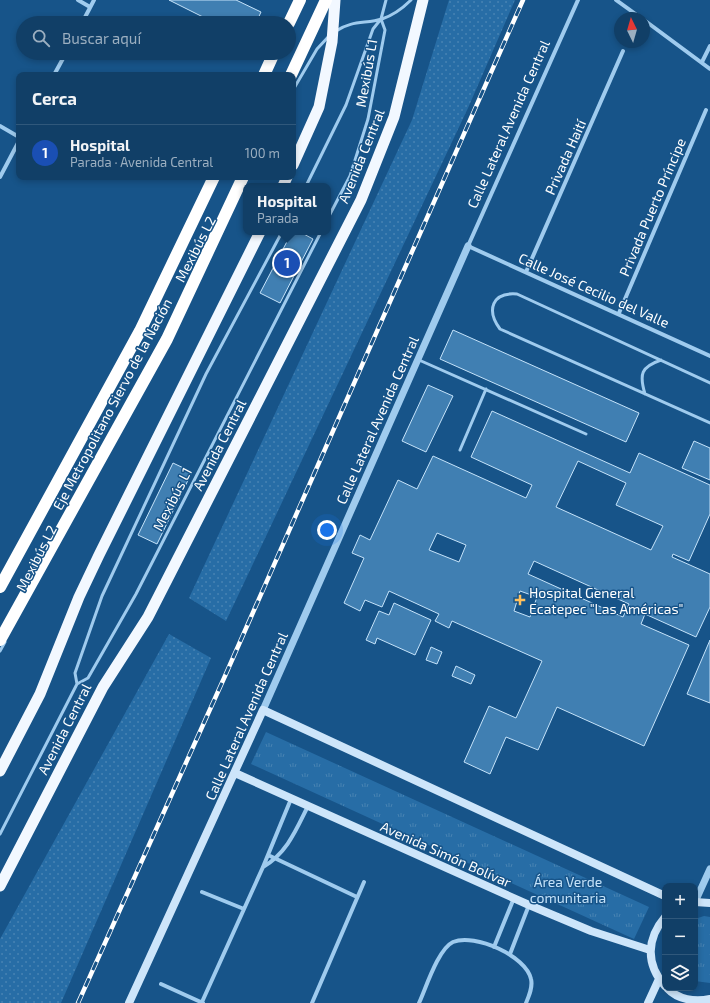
<!DOCTYPE html>
<html lang="es">
<meta charset="utf-8">
<style>
body{margin:0;font-family:"Exo 2",sans-serif;background:#1e4a70;color:#f1f3f6}
.controls{position:absolute;right:12px;bottom:12px;display:grid;overflow:hidden;border-radius:8px;box-shadow:0 2px 6px #0003}
.controls button{width:36px;height:36px;display:grid;place-items:center;padding:0;border:0;border-bottom:1px solid #30587b;background:#113f67;color:#f1f3f6;font:20px sans-serif}
.compass{position:absolute;left:614px;top:12px;width:36px;height:36px;border-radius:50%;background:#113f67;box-shadow:0 2px 6px #0003;rotate:355deg}
.you{position:absolute;left:327px;top:530px;width:14px;height:14px;margin:-10px;border:3px solid #fff;border-radius:50%;background:#1a73e8;box-shadow:0 0 0 6px #1a73e833}
.badge{display:grid;place-items:center;width:26px;height:26px;border-radius:50%;background:#e797bd;color:#fff;font-size:13px;font-weight:700}
.pin{position:absolute;translate:-50% -50%;border:2px solid #fff;box-shadow:0 1px 4px #0006}
.popup{position:absolute;left:243px;top:183px;width:88px;height:52px;box-sizing:border-box;display:grid;place-content:center;border-radius:8px;background:#113f67;filter:drop-shadow(0 1px 3px #0005);font-size:13px;white-space:nowrap;color:#9cafc0}
.popup b{font-size:15px;color:#f1f3f6}
.popup::after{content:'';position:absolute;left:50%;top:100%;margin-left:-8px;border:8px solid transparent;border-top-color:#113f67}
.list{margin:0;padding:0;list-style:none}
h2{display:flex;justify-content:space-between;align-items:center;height:52px;margin:0;padding:0 16px;font-size:17px}
h2 small{font-size:13px;font-weight:400;color:#9cafc0}
.list li{display:grid;grid-template-columns:26px 1fr auto;gap:12px;align-items:center;box-sizing:border-box;height:56px;padding:0 16px;border-top:1px solid #30587b}
.list b{display:block;font-size:15px;white-space:nowrap}
.list p{margin:0;font-size:13px;white-space:nowrap;color:#9cafc0}
.list em{font-size:13px;font-style:normal;color:#9cafc0}
.icon{flex:none;width:22px;height:22px;fill:none;stroke:currentColor;stroke-width:2;stroke-linecap:round;stroke-linejoin:round}
.map{position:relative;flex:none;width:710px;height:1003px;overflow:hidden}
.search{position:absolute;background:#113f67;box-shadow:0 2px 6px #0003;left:16px;top:16px;width:280px;height:44px;display:flex;align-items:center;gap:10px;box-sizing:border-box;padding:0 14px;border-radius:22px;color:#9cafc0;font-size:15px}
.panel{position:absolute;background:#113f67;box-shadow:0 2px 6px #0003;left:16px;top:72px;width:280px;height:108px;border-radius:8px}
.map>svg:first-child{display:block}
</style>
<div class="map">
<svg width="710" height="1003" viewBox="0 0 710 1003">
<defs>
<pattern id="grass-dots" width="8" height="8" patternUnits="userSpaceOnUse"><rect width="8" height="8" fill="#276da6"/><path d="M2 2h.1M6 6h.1" fill="none" stroke="#4783b3" stroke-width="1.8" stroke-linecap="round"/></pattern>
<pattern id="park-tufts" width="24" height="20" patternUnits="userSpaceOnUse"><rect width="24" height="20" fill="#276da6"/><path d="M3 7l-1-3M5 7V3M7 7l1-3M15 17l-1-3M17 17v-4M19 17l1-3" fill="none" stroke="#4783b3"/></pattern>
</defs>
<rect width="100%" height="100%" fill="#175489"/>
<!-- grass -->
<path fill="url(#grass-dots)" d="M449,0H515L468,108L226,621L189,598L412,120Z
M169,634L211,658L61,1003H0V939Z"/>
<!-- park -->
<path fill="url(#park-tufts)" d="M266,732L649,907L634,939L251,764Z
M704,916L710,917V983L695,981V919Z"/>
<!-- building -->
<path fill="#407fb2" stroke="#c5e3fa" fill-rule="evenodd" d="M169,0H236L261,12L256,23H215Z
M292,232H300L313,239L280,303L260,293Z
M453,330L639,413L626,442L440,359Z
M428,385L453,396L426,452L402,441Z
M492,411L630,473L639,453L710,485V514L689,561L673,554L672,557L710,574V607L696,637L645,614L641,624L689,645L644,746L557,707L538,750L506,737L490,774L464,762L489,706L516,718L542,661L452,621L449,628L435,621L439,614L389,591L382,607L365,600L360,611L344,603L364,558L352,553L360,535L370,540L398,480L417,489L433,456L526,498L532,485L471,457ZM578,461L626,483L616,505L663,526L651,550L556,507ZM437,533L466,545L459,562L429,550ZM534,561L629,604L623,617L528,574ZM520,591L537,597L530,617L514,611Z
M694,441L710,448V480L682,468Z
M173,463L192,472L157,544L138,535Z
M394,603L431,620L415,655L377,638L375,644L366,640L379,611L389,615Z
M710,640V703L687,694Z
M431,647L442,652L437,664L426,660Z
M456,666L475,675L471,684L452,676Z"/>
<g fill="none" stroke-linecap="round" stroke-linejoin="round">
<!-- service -->
<path stroke="#9fcbee" stroke-width="3" d="M336,31C352,20 366,24 382,19C394,15 402,9 411,0
M293,90L317,49L330,35
M306,186L346,105L373,29L381,19L386,0
M328,218L350,176L368,119L385,30L381,19
M419,360L586,434
M710,383L517,294C492,292 486,310 500,329L710,423
M645,394C639,374 641,367 661,360
M460,450L486,389
M0,651L5,642
M77,684L75,673L102,596L206,374L282,232
M0,834L77,684L88,678L136,594L321,232"/>
<!-- minor -->
<path stroke="#9fcbee" stroke-width="4" d="M78,0L90,7
M578,0L468,246L710,356
M616,0L641,18
M644,20L710,69
M82,23L94,0
M702,62L710,46
M54,75L66,53
M0,126L19,137
M0,177L19,141
M526,272L623,51
M619,313L706,110
M268,855L357,897
M263,867C287,853 296,830 308,806
M202,892L244,909
M494,947L514,898
M510,954L529,905
M161,984L203,1003
M202,1002L263,867L291,799
M312,1003L364,882
M419,1003C426,988 438,949 453,942C475,933 526,956 531,979C533,987 529,996 526,1003"/>
<!-- tertiary -->
<path stroke="#9fcbee" stroke-width="7" d="M263,710L468,246
M695,902L710,869"/>
<!-- secondary -->
<path stroke="#cde5fa" stroke-width="8" d="M235,773L529,905L591,931L650,950
M695,902L710,903
M665,917C647,938 645,964 665,986
M667,988C678,1000 695,1002 710,999
M129,1003L263,710L665,896
M648,1003L659,979"/>
<!-- trunk -->
<path stroke="#f2f8ff" stroke-width="11" d="M293,165L319,107L332,42L335,0
M283,186L287,177
M0,771L40,694L79,597L99,555L260,232
M0,886L103,687L148,617L361,200L394,117L423,0"/>
<!-- motorway -->
<path stroke="#fff" stroke-width="12" d="M289,23L300,0
M264,75L274,53
M291,75L326,0
M0,587L140,331L214,177"/>
<defs>
<path id="rail" d="M78,1003L225,676L523,0"/>
</defs>
<!-- rail casing -->
<use href="#rail" stroke="#fff" stroke-width="4.5"/>
<!-- rail -->
<use href="#rail" stroke="#175489" stroke-width="3" stroke-dasharray="9" stroke-linecap="butt"/>
<!-- motorway-bridge -->
<path stroke="#fff" stroke-width="12" d="M0,640L167,339L243,177"/>
</g>
<!-- markers -->
<path fill="#ffc05c" stroke="#175489" stroke-width="1.5" d="M518 594h4v4h4v4h-4v4h-4v-4h-4v-4h4z"/>
<g text-anchor="middle" dominant-baseline="central" stroke-width="3" stroke-linejoin="round" paint-order="stroke">
<!-- street labels -->
<g font-size="14" fill="#fff" stroke="#175489">
<text transform="translate(366 73) rotate(-80)">Mexibús L1</text>
<text transform="translate(508 124) rotate(-66)">Calle Lateral Avenida Central</text>
<text transform="translate(361 156) rotate(-68)">Avenida Central</text>
<text transform="translate(565 157) rotate(-66)">Privada Haití</text>
<text transform="translate(652 207) rotate(-67)">Privada Puerto Príncipe</text>
<text transform="translate(195 249) rotate(-63)">Mexibús L2</text>
<text transform="translate(594 290) rotate(24)">Calle José Cecilio del Valle</text>
<text transform="translate(112 404) rotate(-62)">Eje Metropolitano Siervo de la Nación</text>
<text transform="translate(377 420) rotate(-66)">Calle Lateral Avenida Central</text>
<text transform="translate(219 445) rotate(-63)">Avenida Central</text>
<text transform="translate(172 499) rotate(-63)">Mexibús L1</text>
<text transform="translate(36 558) rotate(-63)">Mexibús L2</text>
<text transform="translate(246 716) rotate(-66)">Calle Lateral Avenida Central</text>
<text transform="translate(64 729) rotate(-63)">Avenida Central</text>
<text transform="translate(446 854) rotate(24)">Avenida Simón Bolívar</text>
</g>
<!-- poi labels -->
<g font-size="14" fill="#fff" stroke="#175489" text-anchor="start">
<text x="529" y="592">Hospital General<tspan x="529" dy="16">Ecatepec "Las Américas"</tspan></text>
</g>
<!-- park labels -->
<g font-size="14" fill="#c5e3fa" stroke="#175489">
<text x="568" y="881">Área Verde<tspan x="568" dy="16">comunitaria</tspan></text>
</g>
</g>
</svg>
<div class="controls">
<button>+</button>
<button>−</button>
<button><svg class="icon" aria-label="layers" viewBox="0 0 24 24"><path d="M12 4l9 5-9 5-9-5zM3 14l9 5 9-5"/></svg></button>
</div>
<svg class="compass" viewBox="-18 -18 36 36"><path d="M0-13l5 13h-10z" fill="#e53935"/><path d="M0 13l5-13h-10z" fill="#9cafc0"/></svg>
<div class="you"></div>
<div class="pin badge" style="left:287px;top:263px;background:#1a4fb4">1</div>
<div class="popup"><b>Hospital</b>Parada</div>
<div class="search"><svg class="icon" aria-label="search" viewBox="0 0 24 24"><circle cx="10" cy="10" r="6"/><path d="M15 15l6 6"/></svg>Buscar aquí</div>
<section class="panel">
<h2>Cerca<small></small></h2>
<ul class="list">
<li><span class="badge" style="background:#1a4fb4">1</span><div><b>Hospital</b><p>Parada · Avenida Central</p></div><em>100 m</em></li>
</ul>
</section>
</div>
